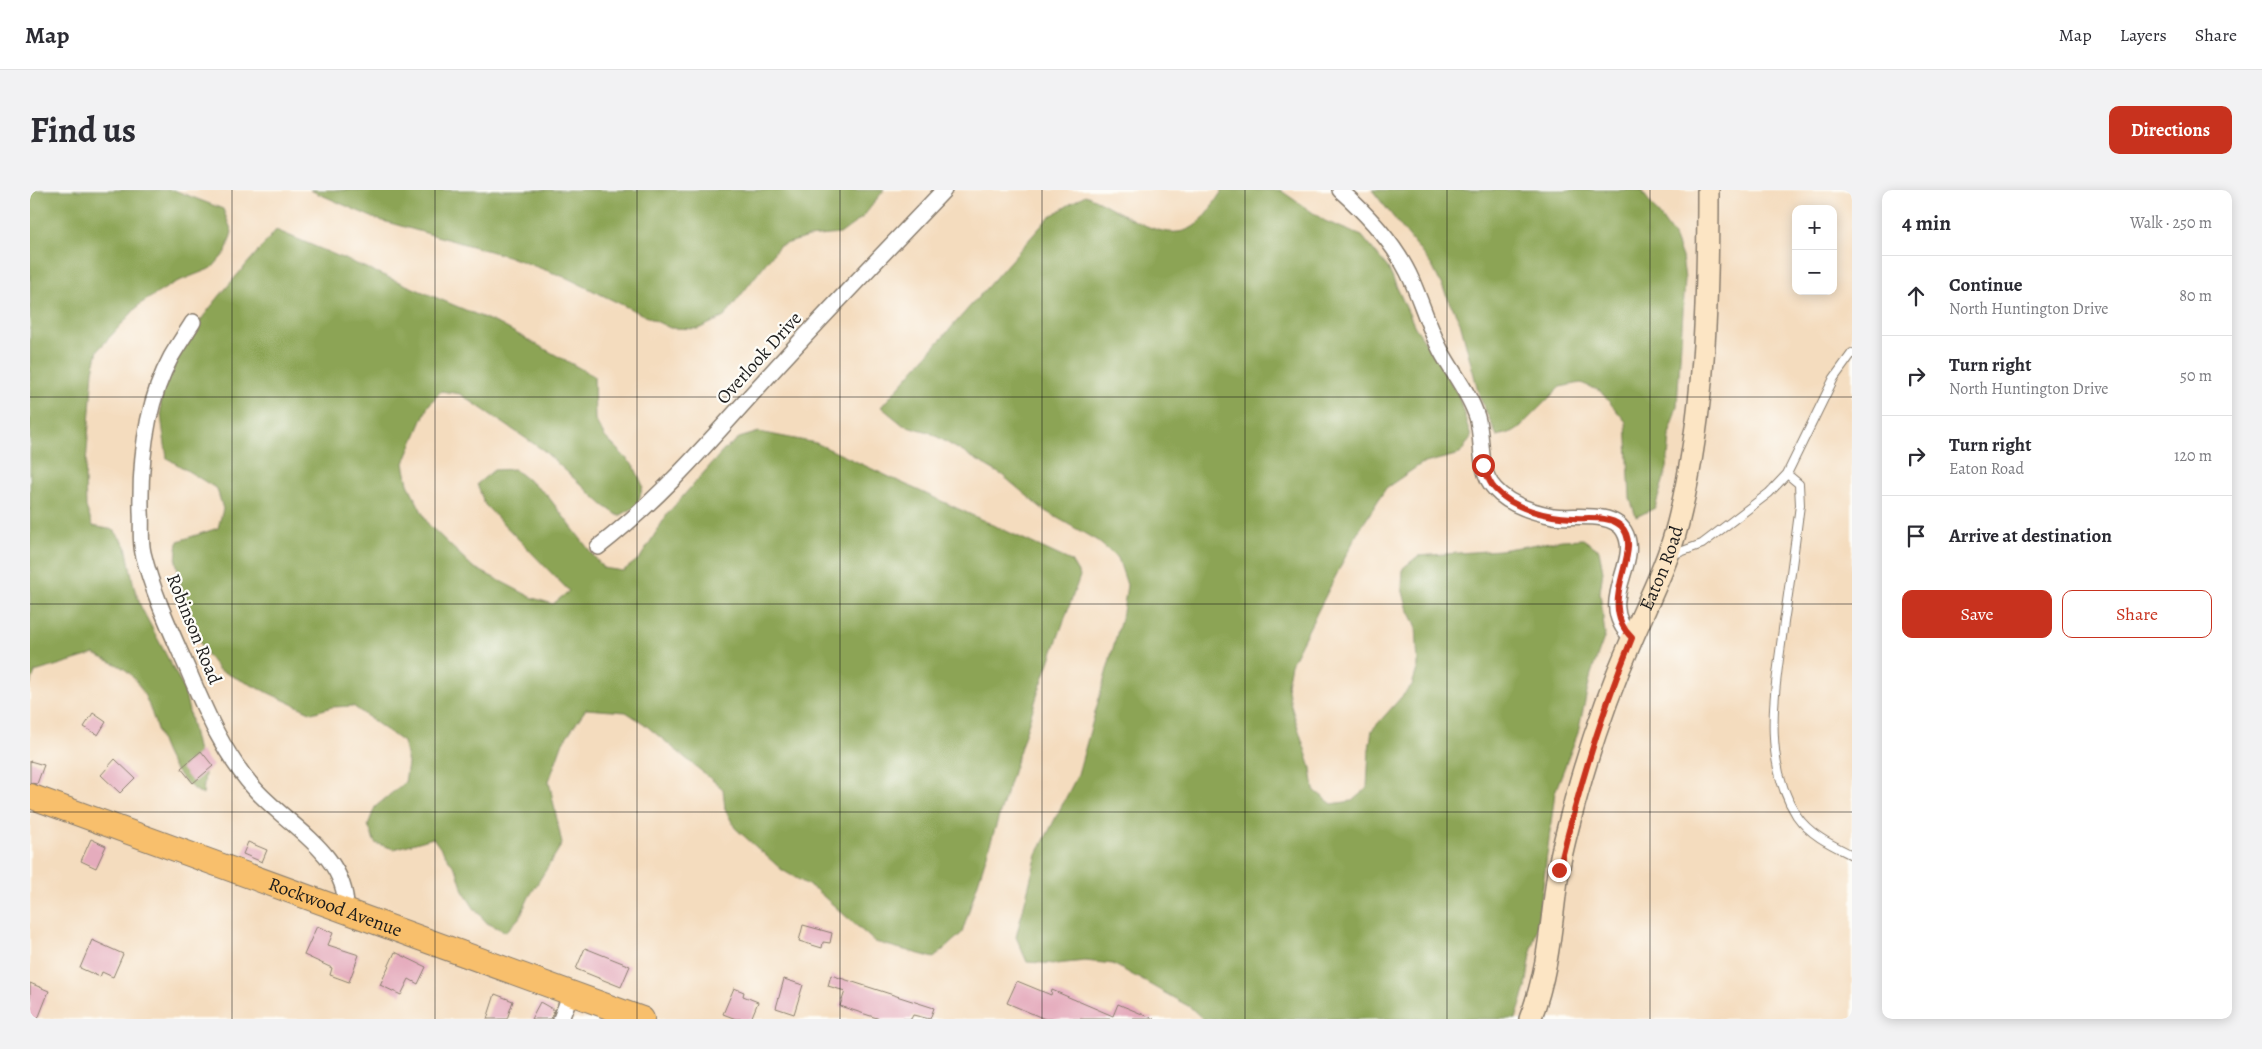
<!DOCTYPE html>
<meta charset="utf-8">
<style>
body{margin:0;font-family:Alegreya,serif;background:#f2f2f3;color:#2b2b33}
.controls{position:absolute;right:15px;top:15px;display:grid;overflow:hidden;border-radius:10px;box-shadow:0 2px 12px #0003}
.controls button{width:45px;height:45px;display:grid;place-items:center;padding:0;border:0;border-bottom:1px solid #e1e1e2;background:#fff;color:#2b2b33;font:25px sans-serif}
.stop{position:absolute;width:15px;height:15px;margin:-11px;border:4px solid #c8321e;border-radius:50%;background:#fff}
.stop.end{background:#c8321e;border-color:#fff;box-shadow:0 1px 5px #0008}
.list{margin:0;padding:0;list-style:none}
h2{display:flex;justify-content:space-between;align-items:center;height:65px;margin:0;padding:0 20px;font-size:21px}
h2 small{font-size:16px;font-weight:400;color:#7c7c81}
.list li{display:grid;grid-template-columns:32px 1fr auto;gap:15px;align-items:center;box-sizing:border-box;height:80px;padding:0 20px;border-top:1px solid #e1e1e2}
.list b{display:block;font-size:19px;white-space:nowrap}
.list p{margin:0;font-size:16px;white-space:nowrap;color:#7c7c81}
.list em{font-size:16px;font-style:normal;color:#7c7c81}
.actions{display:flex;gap:10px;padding:15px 20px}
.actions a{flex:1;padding:11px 0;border:1px solid #c8321e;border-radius:10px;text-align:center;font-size:18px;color:#c8321e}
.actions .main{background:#c8321e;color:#fff}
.icon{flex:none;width:28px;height:28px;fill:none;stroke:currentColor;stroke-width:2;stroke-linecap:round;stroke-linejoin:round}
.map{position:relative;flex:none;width:1822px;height:829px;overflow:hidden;border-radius:10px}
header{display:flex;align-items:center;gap:30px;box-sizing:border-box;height:70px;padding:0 25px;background:#fff;border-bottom:1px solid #e1e1e2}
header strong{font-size:24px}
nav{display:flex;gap:28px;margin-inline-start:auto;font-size:18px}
.intro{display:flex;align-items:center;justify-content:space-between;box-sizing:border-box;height:120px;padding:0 30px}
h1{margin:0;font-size:35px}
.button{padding:12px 22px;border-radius:10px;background:#c8321e;color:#fff;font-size:18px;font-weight:700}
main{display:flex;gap:30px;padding:0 30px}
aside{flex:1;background:#fff;border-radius:10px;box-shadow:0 2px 12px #0003}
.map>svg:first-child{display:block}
</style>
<header>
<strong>Map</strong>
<nav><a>Map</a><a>Layers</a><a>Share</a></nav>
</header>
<div class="intro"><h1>Find us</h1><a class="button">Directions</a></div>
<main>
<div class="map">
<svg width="1822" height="829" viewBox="0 0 1822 829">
<rect width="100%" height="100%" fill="#fdfcf7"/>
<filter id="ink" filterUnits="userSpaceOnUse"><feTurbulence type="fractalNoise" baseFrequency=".02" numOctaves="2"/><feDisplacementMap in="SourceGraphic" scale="10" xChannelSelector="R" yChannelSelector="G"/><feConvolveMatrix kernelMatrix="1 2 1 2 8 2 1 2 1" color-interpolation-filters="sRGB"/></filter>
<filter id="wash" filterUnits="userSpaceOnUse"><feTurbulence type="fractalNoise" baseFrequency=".0096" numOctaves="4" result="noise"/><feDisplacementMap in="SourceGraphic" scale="20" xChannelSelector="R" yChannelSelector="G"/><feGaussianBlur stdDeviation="1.12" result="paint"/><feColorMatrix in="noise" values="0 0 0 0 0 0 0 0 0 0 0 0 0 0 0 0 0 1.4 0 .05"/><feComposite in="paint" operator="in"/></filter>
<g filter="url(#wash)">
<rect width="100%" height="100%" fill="#f4dcbe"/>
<!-- forest -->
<path fill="#8ca455" stroke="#546038" d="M0,0H144L193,19L202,42L196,62L182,78L144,93L110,114L68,160L63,181L55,287L56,317L63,336L84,340L96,356L104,397L111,417L154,499L168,562L175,583L173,605C120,573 134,522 101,485C93,475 75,470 64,464L5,482L0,495Z
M280,0H854L833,27L810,44L778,47L749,56L694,127L668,139L640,138L537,88L477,66L346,29Z
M1193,0H1250L1295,31L1332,46L1358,78L1385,137L1409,171L1429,207L1441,247L1430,264L1391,274L1356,298L1327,344L1261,474L1257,495L1261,516L1281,578L1284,600L1302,614L1322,611L1337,598L1339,559L1342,540L1382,495L1388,476L1386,435L1377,417L1372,398L1373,378L1388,366L1470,360L1532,350L1553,349L1569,360L1573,381L1570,402L1575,445L1561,484L1548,543L1525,602L1508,735L1502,757L1496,798L1486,829H1173L1160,817L1083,774L1055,771L1026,774L997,772L986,747L1007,664L1048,584L1093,422L1097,395L1088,368L1066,350L1015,321L972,285L899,242L873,235L851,217L1019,27L1055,5C1088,17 1135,60 1167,34C1177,26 1185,10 1193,0Z
M1342,0H1611L1644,46L1652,67L1655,89L1647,216L1641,236L1637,278L1625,318L1606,327L1600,308L1596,232L1570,201L1551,193L1530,197L1486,241L1467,246L1450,208L1430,132L1402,76Z
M246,40L471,135L564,186L565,230L575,247L604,276L613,296L607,316L589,326L573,315L513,260L430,204L411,201L398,216L374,273L378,294L398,334L443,377L503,408L523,414L539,401L455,315L447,294L464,280L484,279L517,305L573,378L593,381L610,368L638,323L693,261L709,248L729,242L786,253L1041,371L1050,386L1008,503L932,743L904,768L845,752L785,699L752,680L705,638L695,619L693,599L613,533L596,522L556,519L533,552L519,591L532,654L499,707L490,727L476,742L457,733L444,718L433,701L427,681L403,648L364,659L345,653L338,635L345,617L375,592L378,573L373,552L323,516L302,517L282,523L189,480L177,465L158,430L146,371L148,351L188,338L193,319L187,299L137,268C135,253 129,220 131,207C142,151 210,84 246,40Z"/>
<g id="blocks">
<!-- building -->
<path fill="#e5acbd" d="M63,523L76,532L68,545L54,537Z
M171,561L183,576L163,593L151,578Z
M85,569L105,588L90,603L71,585Z
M0,571L14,575L7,594L0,593Z
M61,649L76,656L66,678L51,671Z
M218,652L237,660L232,672L213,664Z
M773,735L802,743L800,753L793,752L792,758L769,751Z
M287,736L303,743L298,755L329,765L319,792L300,785L302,778L274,765Z
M62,750L93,764L83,787L72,782L70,787L50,778Z
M555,758L600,776L591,797L546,779Z
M365,762L396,777L388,794L379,789L371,805L350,795Z
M801,785L904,818L900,829L883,825L881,829H850L810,816L815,801L798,796Z
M754,789L773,795L764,824L746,818Z
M987,791L1021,805L1022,800L1083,826L1088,814L1124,829H1015L977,813Z
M0,793L19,801L8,829H0Z
M704,798L714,802L713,806L728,812L721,829H706L693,824Z
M465,804L483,811L477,829H457Z
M510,812L524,820L521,829H501Z"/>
</g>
</g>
<g filter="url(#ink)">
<use href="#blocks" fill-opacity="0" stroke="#887c6d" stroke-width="1"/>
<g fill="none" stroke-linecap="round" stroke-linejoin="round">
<defs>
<path id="lane" d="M1757,284L1769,294L1770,315C1765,354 1760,393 1754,432C1746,495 1730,568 1767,626C1780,645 1802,655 1822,665
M1642,365L1672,354L1739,303L1757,284L1804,188L1822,163"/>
<path id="street" d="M1310,0C1338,25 1367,56 1382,91C1392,114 1399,138 1411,161C1422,182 1440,204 1447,227C1454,251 1447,280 1465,299C1479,315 1503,322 1523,326C1543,329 1582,320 1594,341C1613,373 1563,411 1602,448
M163,132C156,143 148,155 141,167C116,213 110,269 111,321C112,335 110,350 113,363C123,404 141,441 158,480C176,522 193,563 224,598C257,636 318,663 316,721
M568,357C638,303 693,235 752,171C805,113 860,57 914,0
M531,829L541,803"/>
<g id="secondary">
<path id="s1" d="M1500,829C1519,781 1521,732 1528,682C1532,658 1539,634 1545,611C1560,556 1579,501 1602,449C1618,411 1638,373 1648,333C1675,225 1678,111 1678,0"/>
</g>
<g id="primary">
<path id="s2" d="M0,606L612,829"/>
</g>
</defs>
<!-- lane casing -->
<use href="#lane" stroke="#887c6d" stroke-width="10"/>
<!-- street casing -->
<use href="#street" stroke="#887c6d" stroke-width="18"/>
<!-- secondary casing -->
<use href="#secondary" stroke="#887c6d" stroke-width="24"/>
<!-- primary casing -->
<use href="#primary" stroke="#887c6d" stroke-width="26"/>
<!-- lane -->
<use href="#lane" stroke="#fff" stroke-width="8"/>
<!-- street -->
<use href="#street" stroke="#fff" stroke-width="15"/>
<!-- secondary -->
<use href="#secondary" stroke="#fce5c4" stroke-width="21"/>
<!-- primary -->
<use href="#primary" stroke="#f8bf6c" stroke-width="24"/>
</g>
</g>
<g fill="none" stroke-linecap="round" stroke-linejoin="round" filter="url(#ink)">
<!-- route -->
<path stroke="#c8321e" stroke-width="6" d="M1453,275C1456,283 1459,293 1465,299C1483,319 1517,327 1543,328C1558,329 1578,325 1591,336C1616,361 1564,411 1602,448C1571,523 1548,601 1529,680"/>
</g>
<!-- grid -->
<path fill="none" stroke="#1c1c1c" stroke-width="1" stroke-opacity="0.55" d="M202,0V829M405,0V829M607,0V829M810,0V829M1012,0V829M1215,0V829M1417,0V829M1620,0V829M0,207H1822M0,414H1822M0,622H1822"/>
<g text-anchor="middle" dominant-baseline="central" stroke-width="4.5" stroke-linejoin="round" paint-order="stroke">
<!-- street labels -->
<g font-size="19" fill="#1c1c1c" stroke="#fdfcf7">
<text transform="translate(729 168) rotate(-48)">Overlook Drive</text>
<text stroke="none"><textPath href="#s1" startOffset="472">Eaton Road</textPath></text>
<text transform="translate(164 439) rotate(68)">Robinson Road</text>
<text stroke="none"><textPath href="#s2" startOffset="325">Rockwood Avenue</textPath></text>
</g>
</g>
</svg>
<div class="controls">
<button>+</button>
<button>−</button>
</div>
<div class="stop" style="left:1453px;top:275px"></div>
<div class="stop end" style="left:1529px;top:680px"></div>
</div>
<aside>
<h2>4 min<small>Walk · 250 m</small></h2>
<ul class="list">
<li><svg class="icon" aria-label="ahead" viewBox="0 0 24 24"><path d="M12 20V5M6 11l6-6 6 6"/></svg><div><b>Continue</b><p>North Huntington Drive</p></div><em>80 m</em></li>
<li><svg class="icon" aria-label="right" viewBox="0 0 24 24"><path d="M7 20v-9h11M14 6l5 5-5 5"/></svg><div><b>Turn right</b><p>North Huntington Drive</p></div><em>50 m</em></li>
<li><svg class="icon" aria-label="right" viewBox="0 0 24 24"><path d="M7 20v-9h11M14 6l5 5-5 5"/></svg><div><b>Turn right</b><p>Eaton Road</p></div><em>120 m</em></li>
<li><svg class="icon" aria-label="arrive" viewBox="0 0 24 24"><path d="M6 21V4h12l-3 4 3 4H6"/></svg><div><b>Arrive at destination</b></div></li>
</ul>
<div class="actions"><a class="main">Save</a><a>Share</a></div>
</aside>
</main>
